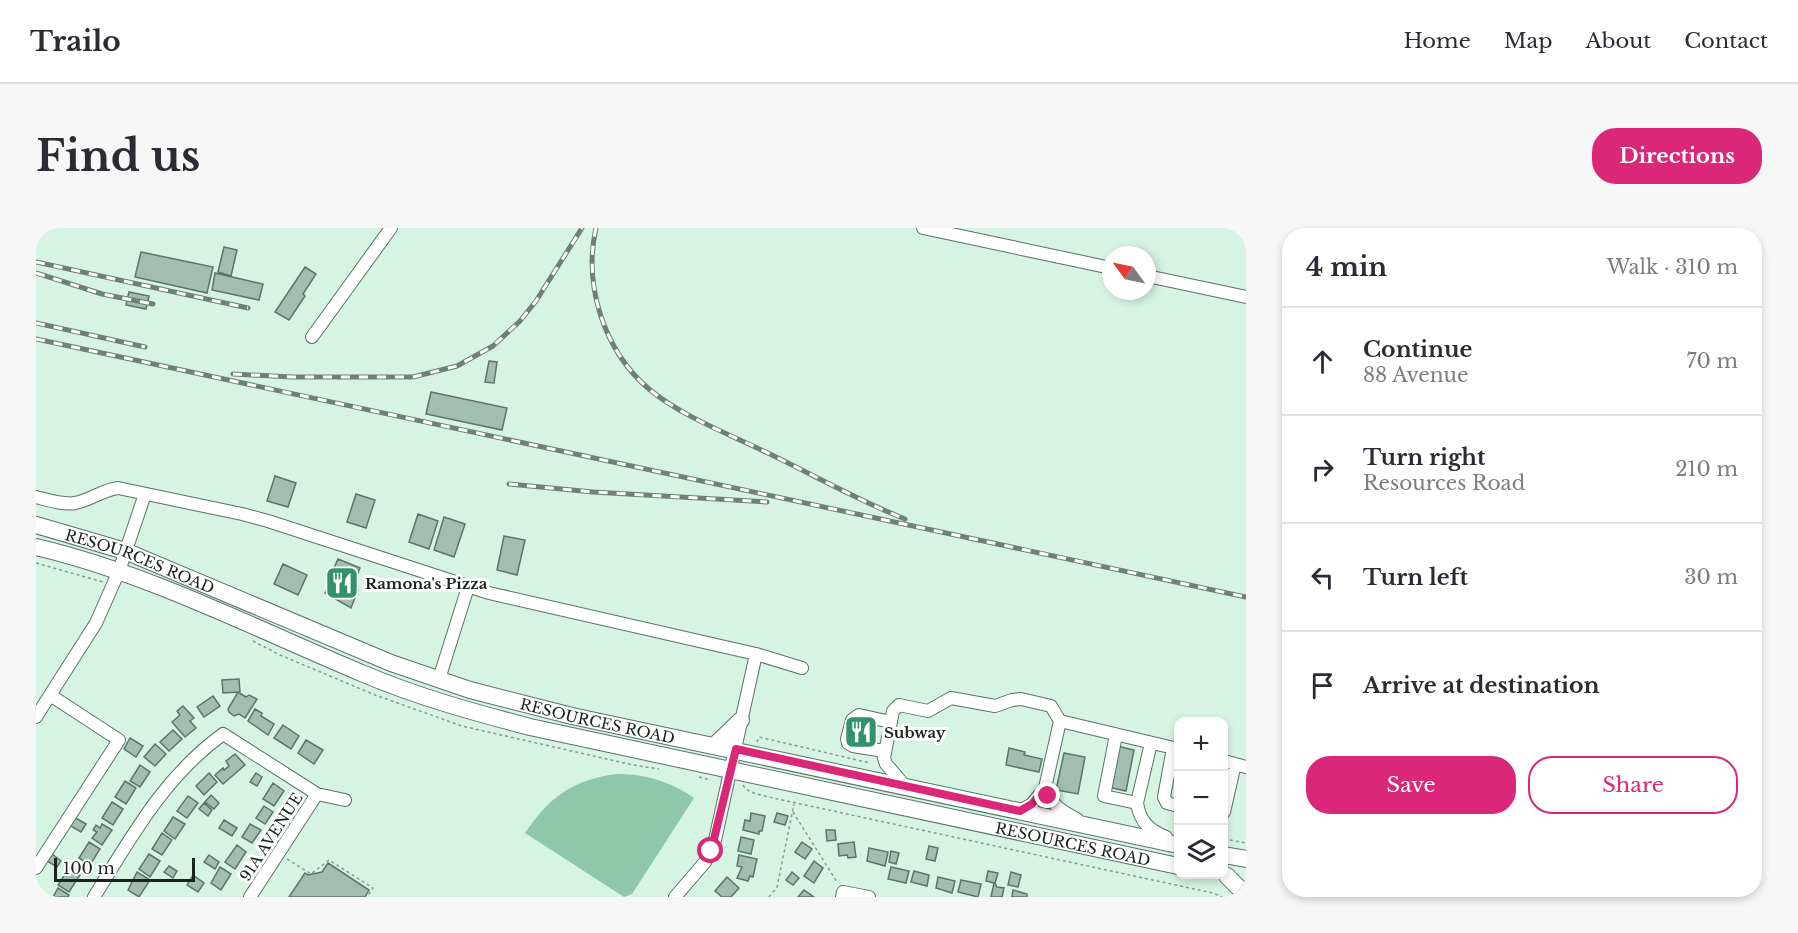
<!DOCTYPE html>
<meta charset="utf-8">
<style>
body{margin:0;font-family:"Libre Baskerville",serif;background:#f7f7f7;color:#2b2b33}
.controls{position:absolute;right:18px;bottom:18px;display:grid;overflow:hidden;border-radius:12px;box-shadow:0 3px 9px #0003}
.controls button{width:54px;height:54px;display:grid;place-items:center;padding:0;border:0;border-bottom:2px solid #e1e1e2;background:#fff;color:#2b2b33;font:30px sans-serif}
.compass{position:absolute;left:1066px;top:18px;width:54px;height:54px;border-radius:50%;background:#fff;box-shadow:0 3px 9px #0003;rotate:303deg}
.scale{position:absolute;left:18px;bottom:15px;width:141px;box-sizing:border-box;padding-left:6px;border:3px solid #18231d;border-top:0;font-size:16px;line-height:21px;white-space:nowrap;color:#18231d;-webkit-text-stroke:4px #fff;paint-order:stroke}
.stop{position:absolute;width:18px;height:18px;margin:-14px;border:4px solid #db2777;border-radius:50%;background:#fff}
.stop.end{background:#db2777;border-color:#fff;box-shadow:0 2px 6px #0008}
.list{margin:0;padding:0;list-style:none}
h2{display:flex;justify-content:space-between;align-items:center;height:78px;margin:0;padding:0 24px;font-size:26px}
h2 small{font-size:20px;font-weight:400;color:#7c7c81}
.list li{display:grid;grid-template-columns:39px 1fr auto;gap:18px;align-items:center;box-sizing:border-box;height:108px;padding:0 24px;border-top:2px solid #e1e1e2}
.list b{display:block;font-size:22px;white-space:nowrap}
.list p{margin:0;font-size:20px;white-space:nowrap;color:#7c7c81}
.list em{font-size:20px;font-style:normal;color:#7c7c81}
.actions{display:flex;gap:12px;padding:18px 24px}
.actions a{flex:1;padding:14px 0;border:2px solid #db2777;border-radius:24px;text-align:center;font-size:21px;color:#db2777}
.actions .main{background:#db2777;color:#fff}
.icon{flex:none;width:33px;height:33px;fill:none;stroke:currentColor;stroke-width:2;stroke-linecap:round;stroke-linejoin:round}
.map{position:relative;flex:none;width:1210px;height:669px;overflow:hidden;border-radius:24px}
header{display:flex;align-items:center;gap:36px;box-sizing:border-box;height:84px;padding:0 30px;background:#fff;border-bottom:2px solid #e1e1e2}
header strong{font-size:28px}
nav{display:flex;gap:33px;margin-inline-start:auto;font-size:21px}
.intro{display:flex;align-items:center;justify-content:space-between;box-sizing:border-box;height:144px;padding:0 36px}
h1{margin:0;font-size:42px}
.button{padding:15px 27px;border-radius:24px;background:#db2777;color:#fff;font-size:21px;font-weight:700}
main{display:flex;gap:36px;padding:0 36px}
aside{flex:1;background:#fff;border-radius:24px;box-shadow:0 3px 9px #0003}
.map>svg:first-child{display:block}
</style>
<header>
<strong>Trailo</strong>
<nav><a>Home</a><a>Map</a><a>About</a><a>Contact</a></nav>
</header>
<div class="intro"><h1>Find us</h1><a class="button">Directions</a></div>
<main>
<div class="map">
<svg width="1210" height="669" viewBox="0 0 1210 669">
<rect width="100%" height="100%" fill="#d6f4e4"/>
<!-- green -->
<path fill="#8fc7ab" d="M580,546C610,546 633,553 658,570L596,666L588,669L489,605C513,569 537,552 580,546Z"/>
<!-- building -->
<path fill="#a2beb0" stroke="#5b7568" stroke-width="1.5" d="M188,19L201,22L195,48L182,44Z
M105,24L177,39L171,65L99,49Z
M269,39L280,46L267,66L269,68L253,92L239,84Z
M179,45L227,56L223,72L176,62Z
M93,64L113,68L110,81L90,77Z
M453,133L461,134L458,155L449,154Z
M395,164L471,180L466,202L390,186Z
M239,248L260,255L252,279L231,273Z
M320,266L339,272L330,300L311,294Z
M382,286L402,293L393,321L373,314Z
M408,289L429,296L418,329L398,322Z
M468,308L489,312L481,347L461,342Z
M302,331L324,340L316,359L322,362L315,380L289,365L296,350L294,349Z
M247,336L271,347L262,367L238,356Z
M203,451L204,464L187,465L186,452Z
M202,464L210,469L213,467L221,471L209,490L203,486L198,488L193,484L192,481Z
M177,468L184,478L168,489L161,479Z
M147,478L158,490L154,493L160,500L149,509L136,494L144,487L141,483Z
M219,481L226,485L225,488L238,496L232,507L212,493Z
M819,493L835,496L830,516L815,512Z
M247,497L263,508L255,521L238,510Z
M137,502L146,511L133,523L124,514Z
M94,510L107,518L100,529L88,521Z
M270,512L287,522L278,536L262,525Z
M119,516L130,526L119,538L108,529Z
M1081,518L1098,522L1090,563L1072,559Z
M973,520L989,524L988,527L1006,531L1003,544L970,537Z
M1028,525L1049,529L1042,566L1020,562Z
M199,526L209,537L187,556L179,547L187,540L188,542L193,538L190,533Z
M104,537L114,544L104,559L94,553Z
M173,545L181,554L168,567L160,558Z
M220,545L226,549L221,558L214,554Z
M89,553L100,560L90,576L79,569Z
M237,555L248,563L238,578L227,571Z
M175,567L183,575L178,581L169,574Z
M152,568L162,575L151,590L141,583Z
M76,574L87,581L77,597L66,590Z
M168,575L176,582L172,588L163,581Z
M228,578L237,584L229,596L220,590Z
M715,585L729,588L726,603H723V606L707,602L709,592L714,593Z
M741,585L752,588L749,597L738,594Z
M38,589L50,596L45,604L33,597Z
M137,589L149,596L139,611L128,603Z
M188,592L201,600L196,608L183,600Z
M66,596L76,602L66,617L56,610L61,604L57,602L60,597L64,600Z
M214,596L225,602L216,615L206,609Z
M790,602H799L800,612L791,613Z
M126,605L136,612L126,627L116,621Z
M705,609L718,612L715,626L702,623Z
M53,614L64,621L54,637L43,630Z
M766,614L776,621L769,631L759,624Z
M818,614L820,629L812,630L811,627L803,628L802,616Z
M201,617L210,624L199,641L189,634Z
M893,618L902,620L899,633L890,631Z
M833,620L852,624L849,638L831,633Z
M855,623L863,625L860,636L853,634Z
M16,626L25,633L21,639L11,633Z
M113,626L124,633L114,649L103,641Z
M173,627L183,634L179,641L168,634Z
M703,627L721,631L717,649L714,648L712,653L701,650L706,639L701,638Z
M778,633L787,640L778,655L768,648Z
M292,635L333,662L329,669H253L269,645L272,647L286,644Z
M133,638L141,643L137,650L128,644Z
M184,639L195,646L185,662L175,655Z
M855,639L873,643L870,655L852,651Z
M33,640L44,647L33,664L22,657Z
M878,643L893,647L891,658L875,654Z
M952,643L962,645L959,655L961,659L968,660L966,669H955L958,655L950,653Z
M101,644L114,652L103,669L92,662Z
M756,644L763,650L757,657L750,652Z
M975,644L985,647L982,659L972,657Z
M157,647L168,655L162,664L151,657Z
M691,649L703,660L695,669H686L679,663Z
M902,649L919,653L916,665L900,660Z
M925,652L945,656L942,669L922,664Z
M22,660L33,667L32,669H17Z
M768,662L778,669H762Z
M977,662L991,666V669H976Z"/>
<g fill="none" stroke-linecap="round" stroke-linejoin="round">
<defs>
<path id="minor" d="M887,0L1075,40
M1111,48L1210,69
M276,109L355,0
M0,269C12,272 27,277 39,275C55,272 66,262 82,260L206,286L232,293L453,365L720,426L766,440
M403,451L432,359
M0,489L60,395L83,343L109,266
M1080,507L1068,568L1101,575
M1115,515L1101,575C1104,594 1113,602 1130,609
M1137,520L1128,569L1131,575L1142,578
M848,523L817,518L812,515L811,511L816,492L823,487L855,494
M1188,533L1210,539
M869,558L850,536L848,530L857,483L863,477L892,483L915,470L959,478L976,472L985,471L1015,478L1024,493
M1009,560C1016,577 1025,583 1041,591
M984,583L996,576L1009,560L1024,493L1142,521
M1188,584L1199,536
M0,640L83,512L14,467
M58,669C96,608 128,549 187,506L281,566L309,572
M214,669L281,566
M639,669L669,634L679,612L720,426
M806,669L807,664L833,669"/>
<g id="major">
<path id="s1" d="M0,297L89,323L355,435L434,462L536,488L1142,617"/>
<path id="s2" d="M0,319C112,345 222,402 328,446C382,469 437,484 494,499L1142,638"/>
<path d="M678,518L705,492"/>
<path d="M1188,627L1210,631"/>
<path d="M1191,648L1210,667"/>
</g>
</defs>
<!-- minor casing -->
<use href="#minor" stroke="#597366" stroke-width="14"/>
<!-- major casing -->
<use href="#major" stroke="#597366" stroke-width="18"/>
<!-- path -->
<path stroke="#849a8e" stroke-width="1.5" stroke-dasharray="3 3" stroke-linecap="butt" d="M0,335L67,354
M217,413L244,427L339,467L426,498L597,537L623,541
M721,514L723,509L834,535
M663,549L675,552
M707,557C712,566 727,567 737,570L1177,665L1186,669
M757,584L801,654
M1188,611L1210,615
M251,631L275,646L293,632L337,660L331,669
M733,669L741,659L758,576"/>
<!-- minor -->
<use href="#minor" stroke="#fff" stroke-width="12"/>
<!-- major -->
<use href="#major" stroke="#fff" stroke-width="16"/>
<defs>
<path id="rail" d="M560,0C547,57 568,123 613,161C646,189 698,208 738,228C781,249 824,273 869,291
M0,34L212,80
M0,45L66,66L117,76
M0,95L109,119
M0,111L1210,369
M197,146L256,149H377L421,138L457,118L484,93L500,73L546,0
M473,256L557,264L731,274"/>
</defs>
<!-- rail casing -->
<use href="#rail" stroke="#6d8176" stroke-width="5"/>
<!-- rail -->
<use href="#rail" stroke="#fff" stroke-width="3" stroke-dasharray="9" stroke-linecap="butt"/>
</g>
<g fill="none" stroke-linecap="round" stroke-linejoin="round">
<!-- route -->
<path stroke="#db2777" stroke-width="8" d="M675,623L700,521L984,583L996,576L1009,560L1012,568"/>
</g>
<!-- icons -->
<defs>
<symbol id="restaurant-square" viewBox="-11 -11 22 22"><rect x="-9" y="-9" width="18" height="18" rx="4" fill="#31926b" stroke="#fff"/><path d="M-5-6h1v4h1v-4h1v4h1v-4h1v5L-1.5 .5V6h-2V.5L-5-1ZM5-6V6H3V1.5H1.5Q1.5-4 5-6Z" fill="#fff"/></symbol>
</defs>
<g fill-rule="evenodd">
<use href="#restaurant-square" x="287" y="336" width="38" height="38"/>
<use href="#restaurant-square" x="806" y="485" width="38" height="38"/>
</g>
<g text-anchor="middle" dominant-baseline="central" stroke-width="6" stroke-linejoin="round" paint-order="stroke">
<!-- street labels -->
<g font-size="15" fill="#18231d" stroke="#fff">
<text stroke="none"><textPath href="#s1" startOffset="110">RESOURCES ROAD</textPath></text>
<text stroke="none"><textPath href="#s1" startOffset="596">RESOURCES ROAD</textPath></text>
<text transform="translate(235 609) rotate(-57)">91A AVENUE</text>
<text stroke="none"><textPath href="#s2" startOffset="1082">RESOURCES ROAD</textPath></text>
</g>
<!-- poi labels -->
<g font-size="15" font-weight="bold" fill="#18231d" stroke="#fff" text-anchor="start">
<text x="329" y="355">Ramona's Pizza</text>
<text x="848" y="504">Subway</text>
</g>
</g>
</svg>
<div class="controls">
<button>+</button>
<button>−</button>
<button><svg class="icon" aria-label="layers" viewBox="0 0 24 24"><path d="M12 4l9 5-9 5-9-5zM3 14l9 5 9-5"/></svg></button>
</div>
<svg class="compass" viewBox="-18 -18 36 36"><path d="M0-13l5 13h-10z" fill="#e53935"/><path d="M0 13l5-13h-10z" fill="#7c7c81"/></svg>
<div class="scale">100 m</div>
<div class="stop" style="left:675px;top:623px"></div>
<div class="stop end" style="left:1012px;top:568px"></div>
</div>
<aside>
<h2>4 min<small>Walk · 310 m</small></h2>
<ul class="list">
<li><svg class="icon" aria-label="ahead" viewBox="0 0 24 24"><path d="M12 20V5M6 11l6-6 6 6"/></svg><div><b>Continue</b><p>88 Avenue</p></div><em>70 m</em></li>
<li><svg class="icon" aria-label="right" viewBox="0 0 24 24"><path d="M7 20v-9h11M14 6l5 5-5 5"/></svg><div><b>Turn right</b><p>Resources Road</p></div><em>210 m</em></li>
<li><svg class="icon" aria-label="left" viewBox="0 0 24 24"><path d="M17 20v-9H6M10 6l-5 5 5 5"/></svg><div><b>Turn left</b></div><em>30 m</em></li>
<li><svg class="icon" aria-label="arrive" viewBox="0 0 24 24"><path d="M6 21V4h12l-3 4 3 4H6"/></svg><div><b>Arrive at destination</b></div></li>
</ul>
<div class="actions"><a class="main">Save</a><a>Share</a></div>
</aside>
</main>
